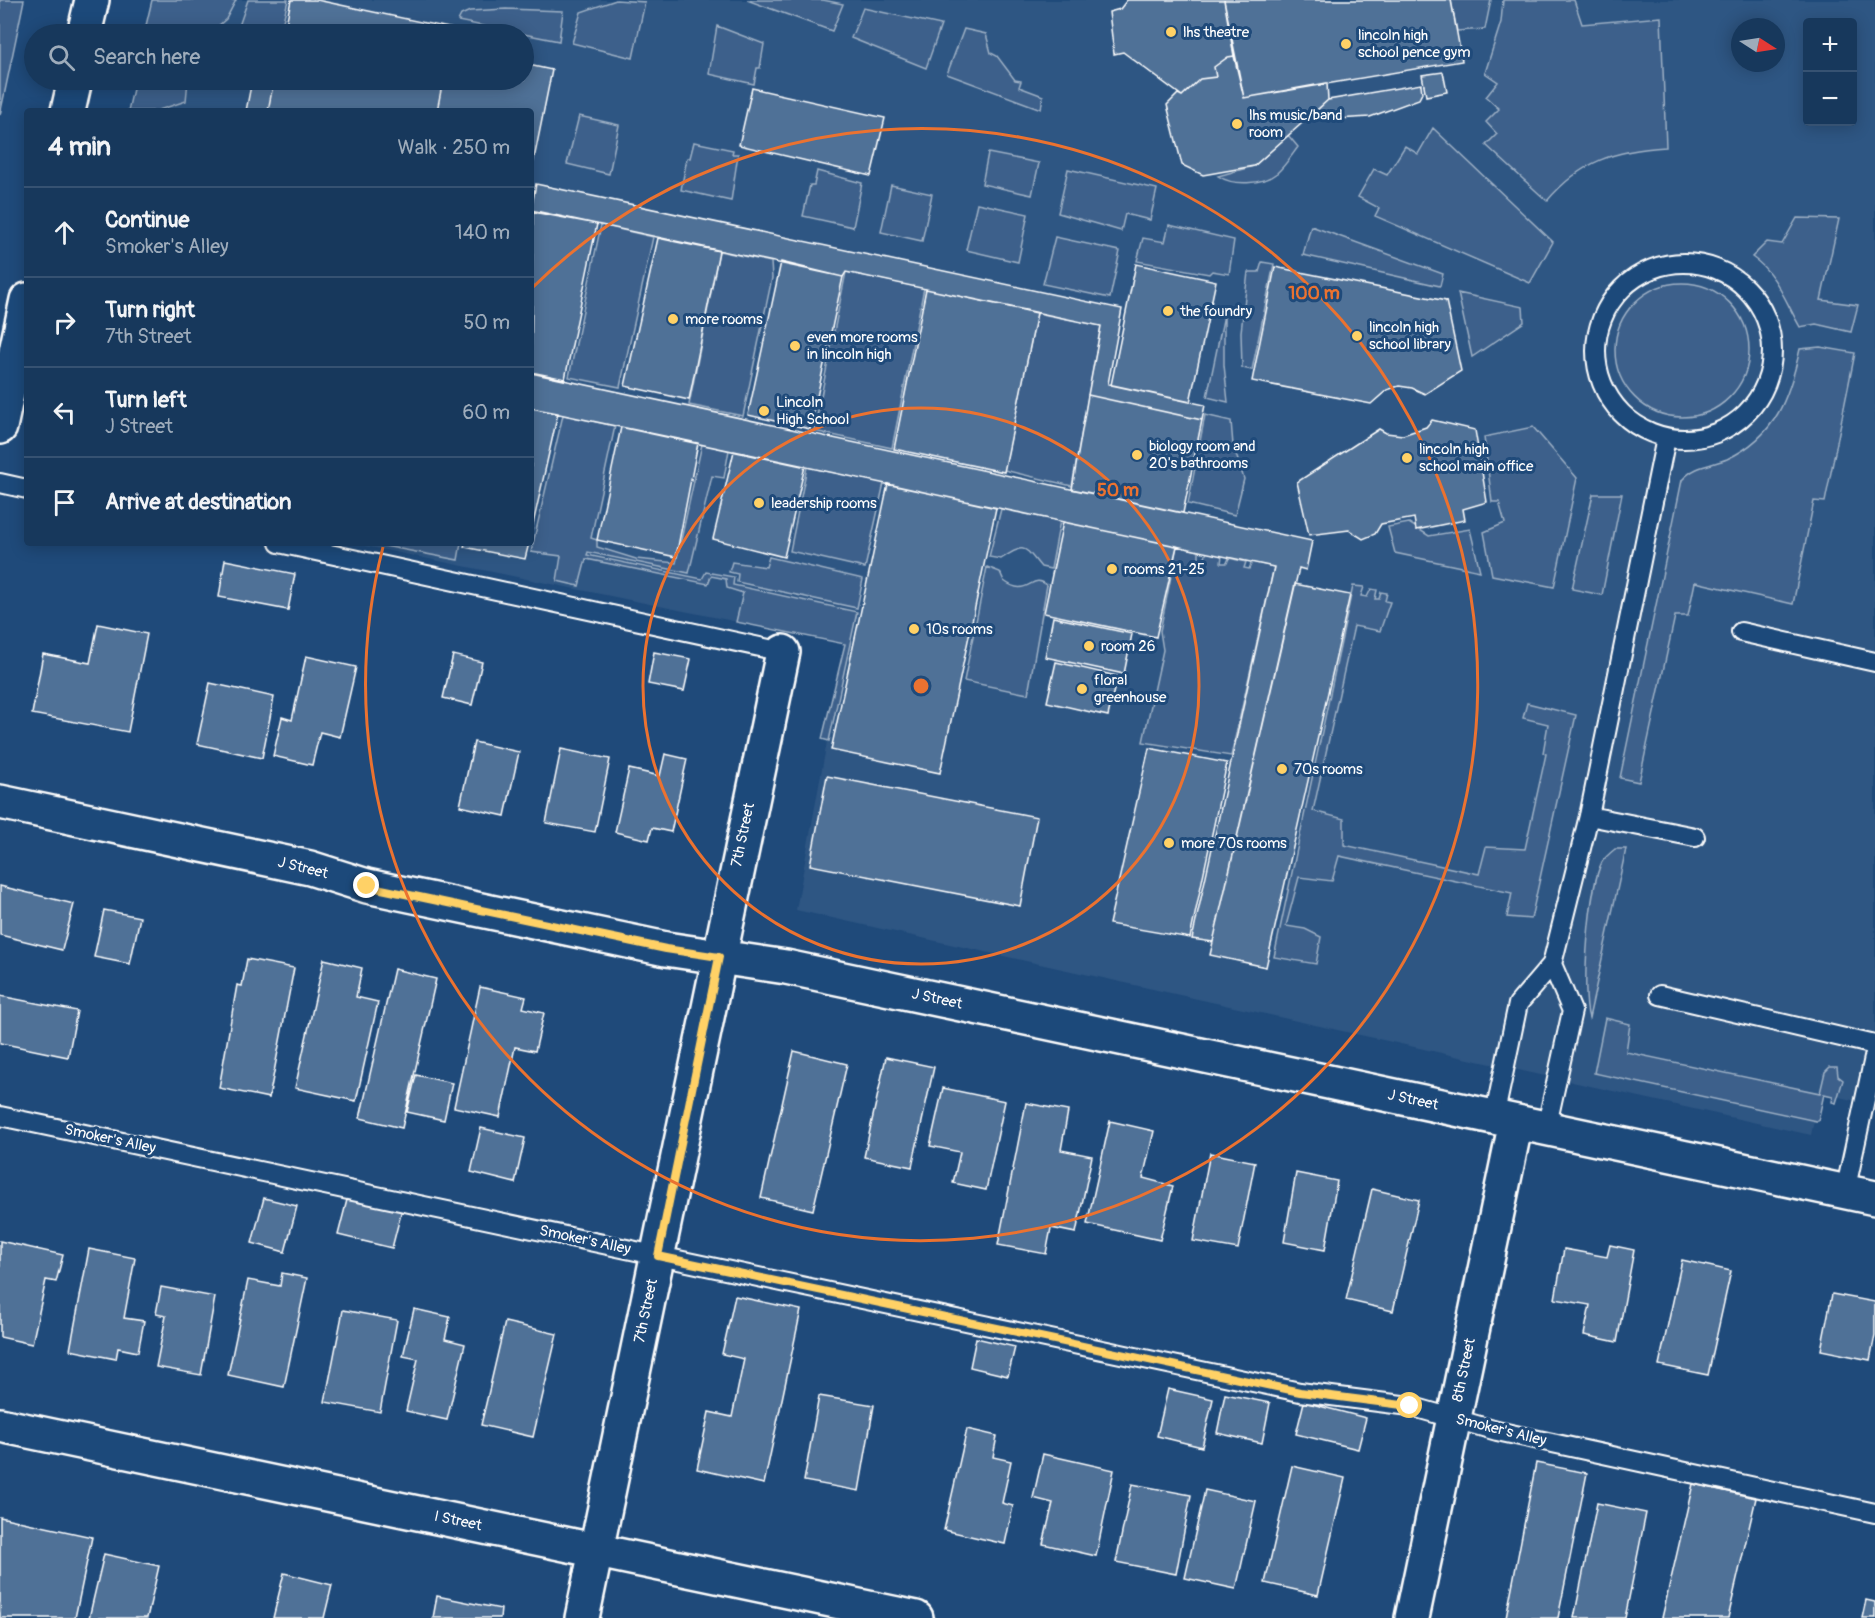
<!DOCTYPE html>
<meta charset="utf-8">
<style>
body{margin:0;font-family:Pangolin,sans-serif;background:#203f62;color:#f1f3f6}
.controls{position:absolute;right:18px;top:18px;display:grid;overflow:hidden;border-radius:6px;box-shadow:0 3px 15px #0003}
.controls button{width:54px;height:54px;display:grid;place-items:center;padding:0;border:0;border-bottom:2px solid #365272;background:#17385c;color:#f1f3f6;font:30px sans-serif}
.compass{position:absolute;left:1731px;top:18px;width:54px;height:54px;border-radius:50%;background:#17385c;box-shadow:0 3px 15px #0003;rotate:102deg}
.stop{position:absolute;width:18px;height:18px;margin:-14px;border:4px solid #ffd166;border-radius:50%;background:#fff}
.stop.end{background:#ffd166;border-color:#fff;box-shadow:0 2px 6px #0008}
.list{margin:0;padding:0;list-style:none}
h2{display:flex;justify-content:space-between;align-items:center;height:78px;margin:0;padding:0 24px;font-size:26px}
h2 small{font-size:20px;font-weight:400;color:#9eacbb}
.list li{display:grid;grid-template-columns:39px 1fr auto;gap:18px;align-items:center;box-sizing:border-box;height:90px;padding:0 24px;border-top:2px solid #365272}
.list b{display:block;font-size:22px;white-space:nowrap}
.list p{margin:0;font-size:20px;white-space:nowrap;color:#9eacbb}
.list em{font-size:20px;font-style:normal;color:#9eacbb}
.icon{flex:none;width:33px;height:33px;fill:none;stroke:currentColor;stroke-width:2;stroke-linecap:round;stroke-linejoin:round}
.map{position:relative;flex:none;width:1875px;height:1618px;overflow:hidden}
.search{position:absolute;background:#17385c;box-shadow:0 3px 15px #0003;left:24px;top:24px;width:510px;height:66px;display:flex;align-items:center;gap:15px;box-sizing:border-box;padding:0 21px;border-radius:33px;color:#9eacbb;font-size:22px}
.panel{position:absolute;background:#17385c;box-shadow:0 3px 15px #0003;left:24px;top:108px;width:510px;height:438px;border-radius:6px}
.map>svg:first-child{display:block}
</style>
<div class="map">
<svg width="1875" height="1618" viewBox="0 0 1875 1618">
<rect width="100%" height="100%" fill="#1f4a7a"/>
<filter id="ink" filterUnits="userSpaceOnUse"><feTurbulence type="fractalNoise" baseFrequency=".0167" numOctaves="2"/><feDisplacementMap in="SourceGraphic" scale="12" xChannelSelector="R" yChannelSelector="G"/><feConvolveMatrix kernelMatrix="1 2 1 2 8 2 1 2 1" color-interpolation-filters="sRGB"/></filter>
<g filter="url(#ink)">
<!-- built -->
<path fill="#2e5683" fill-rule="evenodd" d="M152,0H1875V1105L1820,1093L1811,1135L796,910L845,644L351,543H531V111H128L135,80H524V34H144ZM1808,22H1852V122H1808ZM1740,27H1776V63H1740Z"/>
<!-- green -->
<path fill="#3c618b" stroke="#9eb0c5" stroke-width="1.5" d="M0,0H24L0,115Z
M152,0H236L226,19L209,34H144Z
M248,0H288L280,34H240L238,29Z
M616,0L645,2L633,58L572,43L581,12Z
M747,0H823L843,4L832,31Z
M1451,0H1491L1485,29L1457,31Z
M1503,0H1574L1582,24L1661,17L1666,147C1615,150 1581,161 1547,201L1486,145L1497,134L1486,122L1499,109L1486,97L1498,82L1485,73L1501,22Z
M863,8L941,25L926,68L851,38Z
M506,9L563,11L559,41L458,21L461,15L470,11Z
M717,26L764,44L760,68H757L754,84L709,74Z
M964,29L986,34L991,53L997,56L1015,80L1021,81L1019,87L1043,96L1041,109L947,74Z
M135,80H188L186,101L156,111H128Z
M579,116L619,125L609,174L567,164Z
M1433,128L1553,242L1530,283L1375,216L1379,208L1358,197L1374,169L1387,175L1405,146L1418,154Z
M1288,135L1298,147C1292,155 1285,166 1277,173C1262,185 1233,186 1218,176L1254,166Z
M694,142L733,150L732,154H738L731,201L681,190L687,158H690Z
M988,153L1039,163L1032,195L982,184Z
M1068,169L1157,189L1150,220L1125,214L1121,231L1058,213Z
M817,171L862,183L853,227L803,216L810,185H814Z
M891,185L932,194L922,241L881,232Z
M977,203L1028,214L1018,262L966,250Z
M1797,218L1839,219L1821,300L1858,305L1851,332L1816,324L1800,327C1785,301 1777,274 1752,257L1767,242L1782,244Z
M601,225L653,237L620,387L569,377Z
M1169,225L1234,240L1229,274L1212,271L1209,274L1137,261L1143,238L1165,242Z
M1311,226L1443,274L1440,286L1303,255Z
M1055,237L1120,251L1110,298L1043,284Z
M719,251L771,262L772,278L743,416L689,405Z
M1262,262L1274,264L1252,370L1242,368L1241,332L1248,272H1259Z
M846,272L924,288L892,448L814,431Z
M1615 350a67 67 0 1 1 134 0a67 67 0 1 1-134 0Z
M1458,293L1523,307L1524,322L1472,357Z
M1037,313L1101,326L1072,486L1004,470Z
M1224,315V365L1228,402L1207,397Z
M1820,347L1855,353L1825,502L1814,501L1793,604L1695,582L1688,616H1675L1639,782L1620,778L1682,480C1695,465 1710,466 1727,459C1776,436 1789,398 1800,349Z
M563,415L615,426L591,538L597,540V547L636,559L676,563L702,444L729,450L724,478L712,476L689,573L588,552L587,555L702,579L706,572L734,577L733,585L857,612L829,741L822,739L845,644L736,622L743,593L727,588L726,579L711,576L708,584L586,559L579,586L557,581L561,556L531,552Z
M1205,415L1231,421L1233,445L1244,479L1235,515L1188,504Z
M1533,427L1577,478L1554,587L1492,575L1484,532L1505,523L1499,502H1492L1484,437Z
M807,467L884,483L865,568L790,551Z
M1593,494H1622L1602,595L1572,589Z
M1001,509L1060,521L1051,569L1041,567C1024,547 1026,542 1001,559L989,557Z
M1409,523L1429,536L1470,529L1480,571L1395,553L1388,527Z
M369,543H461L458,560Z
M1177,546L1199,551V558L1204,559L1207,552L1222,556L1221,563H1227L1229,558L1246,562L1244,568L1249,569L1252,562L1274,567L1231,756L1143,742L1163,650L1160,631Z
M769,557L863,579L857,608L737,582L738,574L729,572L732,562L766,567Z
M987,567L1000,572L1004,581C1028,599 1031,572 1047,585L1028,694L964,681Z
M1353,586L1364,587L1361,596L1367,597L1371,589L1377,590L1375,599H1379L1381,592L1387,593L1385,601L1390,602L1380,631L1354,626L1313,811L1344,819V845L1479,874L1486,847L1525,849L1546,754L1543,753L1548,724L1523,718L1527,703L1576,715L1531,919L1507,917L1512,893L1339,856L1332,881L1299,877L1286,926L1305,929L1321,937L1316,964L1274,957Z
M1615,849H1626L1589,1018C1581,993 1589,886 1602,862C1605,857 1610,853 1615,849Z
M1605,1018L1630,1024L1626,1052L1820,1093L1825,1072L1830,1067H1837L1838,1076L1843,1080L1836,1103L1832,1102L1833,1096L1824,1094L1818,1121H1816L1594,1073Z"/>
<!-- building -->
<path fill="#507197" stroke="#fff" stroke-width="1.5" d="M291,0H317L454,29L453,34H284Z
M1127,0H1224L1234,56L1228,57L1214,67L1216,77L1200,79L1182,96L1123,52L1114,54L1109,12L1120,9Z
M1224,0H1451L1462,61L1244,98Z
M1234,56L1244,98L1327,83L1328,100L1254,166L1203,175L1182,165L1167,105L1178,94L1182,96L1200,79L1216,77L1214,67L1228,57Z
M524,64L552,70L531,174V111H437L443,80H524Z
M1443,72L1447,92L1426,96L1422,75Z
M252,80H274L268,111H246Z
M274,80H443L437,111H268Z
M1421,84L1422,93L1419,99L1370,117L1337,119L1315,112L1328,100Z
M752,88L885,118L871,176L739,145Z
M536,184L1122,309L1108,384L1205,405L1202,420L1088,395L1101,326L846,272L843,277L531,210Z
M533,212L597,224L565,379L531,372Z
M658,238L719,251L689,400L625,386Z
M781,262L843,277L810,429L748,415Z
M1136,264L1216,281L1190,402L1111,385Z
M1275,267L1446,301L1461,371L1425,394L1412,388L1399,386L1387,390L1371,404L1252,381Z
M926,289L1037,313L1004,472L894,449Z
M531,373L1312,541L1306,570L1299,568L1213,942L1192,939L1274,567L531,408Z
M1088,395L1202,420L1183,513L1072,489Z
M531,408L558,413L531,533Z
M1432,420L1475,430L1487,502L1463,509L1465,520L1416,530L1414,518L1381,524L1375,534L1363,539L1349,530L1309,535L1297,482L1379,429L1386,433L1403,435L1426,427Z
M621,427L698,443L676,557L597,540Z
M734,451L805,466L784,557L713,539Z
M888,484L996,508L940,773L831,750Z
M1063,522L1177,546L1156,637L1044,613Z
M465,543H529L525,559L464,547Z
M225,560L295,574L288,610L219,597Z
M1295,584L1350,595L1266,967L1210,955Z
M1053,617L1132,634L1124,674L1045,657Z
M98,624L147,634L128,732L32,714L43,654L90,663Z
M654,652L691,659L684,691L648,684Z
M453,655L482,662L472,705L443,698Z
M306,656L356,667L340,737L320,732L312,765L273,756L282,717L292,720Z
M1056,662L1117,676L1108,716L1047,702Z
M210,683L274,697L262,758L197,744Z
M474,742L519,752L505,816L460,806Z
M1149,748L1227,763L1190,938L1109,924Z
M561,749L610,759L595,832L546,823Z
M665,754L687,759L671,832L652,828L649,840L615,832L629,769L660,776Z
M827,776L1037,817L1020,906L810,865Z
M0,886L74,904L62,950L0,935Z
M104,910L140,917L130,964L94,957Z
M247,959L294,968L269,1098L219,1088L237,985L242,986Z
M324,959L362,968L356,997L378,1002L356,1101L295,1088Z
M394,969L436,979L402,1128L360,1118Z
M480,987L526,997L523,1008L544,1013L535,1051L515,1047L500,1117L454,1107Z
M0,996L77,1011L68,1057L0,1043Z
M794,1051L847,1064L813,1210L761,1198Z
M886,1057L934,1067L912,1167L864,1157Z
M416,1075L452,1083L444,1120L407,1112Z
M943,1088L1005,1101L986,1190L953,1183L960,1152L930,1146Z
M1026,1103L1068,1111L1061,1150L1092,1156L1076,1233L1051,1228L1046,1254L998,1245Z
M1110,1121L1154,1131L1143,1178L1173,1186L1160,1240L1087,1224Z
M481,1128L525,1138L515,1183L471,1172Z
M1210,1153L1255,1162L1238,1249L1193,1241Z
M1296,1173L1337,1181L1325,1250L1284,1242Z
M1372,1189L1419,1200L1393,1311L1346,1300Z
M348,1196L402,1209L392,1248L338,1235Z
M264,1198L297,1206L285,1252L252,1243Z
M0,1241L63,1255L56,1282L46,1280L32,1344L0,1337Z
M1610,1245L1634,1250L1617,1342L1584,1335L1590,1305L1555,1299L1564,1249L1607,1257Z
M89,1249L135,1258L124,1318L144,1321L138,1352L118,1348L116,1359L70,1350Z
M1682,1260L1731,1271L1708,1375L1659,1365Z
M282,1273L307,1278L284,1387L228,1375L248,1280L280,1286Z
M161,1287L215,1297L201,1375L156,1367L166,1316L156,1314Z
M1832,1294L1875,1302V1335L1870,1360L1821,1350Z
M735,1296L801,1310L764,1484L697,1469L709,1412L732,1417L744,1359L722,1354Z
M414,1309L450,1317L445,1339L465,1344L447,1420L406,1411L418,1359L403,1356Z
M343,1310L397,1320L380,1412L325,1402Z
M505,1322L557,1334L533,1437L481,1425Z
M976,1338L1015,1347L1008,1376L970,1367Z
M1168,1389L1213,1399L1202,1447L1157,1436Z
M1225,1394L1270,1403L1262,1443L1217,1433Z
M819,1396L874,1405L859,1491L804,1481Z
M1304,1402L1366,1418L1358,1449L1296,1434Z
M967,1429L997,1436L993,1457L1011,1461L1002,1503L1013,1506L1005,1544L944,1530Z
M1043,1454L1114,1470L1096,1556L1043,1544L1053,1503L1033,1498Z
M1536,1463L1587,1473L1558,1618H1506Z
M1292,1466L1345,1478L1318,1595L1265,1583Z
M1132,1484L1191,1495L1176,1574L1116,1562Z
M1693,1484L1756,1498L1728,1618H1662Z
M1205,1490L1256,1501L1236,1589L1185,1578Z
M1597,1503L1646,1513L1625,1618H1574Z
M0,1517L92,1537L75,1618H0Z
M104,1554L159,1566L147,1618H89Z
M284,1573L332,1585L324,1618H273Z
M437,1596L501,1609L500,1618H433Z
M1866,1600L1875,1602V1618H1862Z"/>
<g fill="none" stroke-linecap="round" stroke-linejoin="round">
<defs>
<path id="service" d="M1596 351a88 88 0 1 1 176 0a88 88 0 1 1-176 0Z
M0,483L27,489
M279,543L783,652
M1741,632L1875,662
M1589,816L1695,837
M1552,964L1589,816L1666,438
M1660,995L1875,1045
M0,1116L1300,1392L1410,1406L1497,1431L1875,1513
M1494,1118L1518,1004L1552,964L1572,1011L1546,1129
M1845,1192L1875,1053"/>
<path id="minor" d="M84,34L92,0
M68,111L75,80
M0,427L27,300
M0,802L310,868L367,886L666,949L786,967L1875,1198
M0,1425L916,1618
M582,1618L783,652
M1412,1618L1516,1122"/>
</defs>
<!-- service casing -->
<use href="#service" stroke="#fff" stroke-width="22"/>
<!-- minor casing -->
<use href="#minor" stroke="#fff" stroke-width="38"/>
<!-- service -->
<use href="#service" stroke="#1f4a7a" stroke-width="18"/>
<!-- minor -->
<use href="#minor" stroke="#1f4a7a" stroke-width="33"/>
</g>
</g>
<g fill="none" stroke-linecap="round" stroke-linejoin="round" filter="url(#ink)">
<!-- route -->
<path stroke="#ffd166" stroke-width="8" d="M367,886L666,949L719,957L658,1256L1300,1392L1410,1406"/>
</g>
<!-- distance rings -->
<g fill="none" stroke="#eb7230" stroke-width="3">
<circle cx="921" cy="686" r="278"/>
<path d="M531 289A556 556 0 1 1 383 547"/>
</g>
<!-- markers -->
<g fill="#ffd166" stroke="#1f4a7a" stroke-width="2">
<circle cx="1171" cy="32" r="6"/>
<circle cx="1346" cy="44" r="6"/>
<circle cx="1237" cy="124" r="6"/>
<circle cx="1168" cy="311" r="6"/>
<circle cx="673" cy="319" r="6"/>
<circle cx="1357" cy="336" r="6"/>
<circle cx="795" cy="346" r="6"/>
<circle cx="764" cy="411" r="6"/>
<circle cx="1137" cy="455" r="6"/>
<circle cx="1407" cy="458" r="6"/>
<circle cx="759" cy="503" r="6"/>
<circle cx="1112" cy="569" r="6"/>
<circle cx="914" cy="629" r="6"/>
<circle cx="1089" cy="646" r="6"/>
<circle cx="1082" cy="689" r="6"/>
<circle cx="1282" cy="769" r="6"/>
<circle cx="1169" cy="843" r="6"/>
</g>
<g text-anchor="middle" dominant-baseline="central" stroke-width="6" stroke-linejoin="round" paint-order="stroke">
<!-- poi labels -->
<g font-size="15" fill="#fff" stroke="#1f4a7a" text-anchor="start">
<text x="1183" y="32">lhs theatre</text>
<text x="1358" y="35">lincoln high<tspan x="1358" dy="17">school pence gym</tspan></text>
<text x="1249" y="115">lhs music/band<tspan x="1249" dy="17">room</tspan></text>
<text x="1180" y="311">the foundry</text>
<text x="685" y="319">more rooms</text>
<text x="1369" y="327">lincoln high<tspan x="1369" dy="17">school library</tspan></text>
<text x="807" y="337">even more rooms<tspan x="807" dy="17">in lincoln high</tspan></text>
<text x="776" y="402">Lincoln<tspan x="776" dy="17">High School</tspan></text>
<text x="1149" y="446">biology room and<tspan x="1149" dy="17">20's bathrooms</tspan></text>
<text x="1419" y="449">lincoln high<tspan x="1419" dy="17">school main office</tspan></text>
<text x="771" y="503">leadership rooms</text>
<text x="1124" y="569">rooms 21-25</text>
<text x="926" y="629">10s rooms</text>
<text x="1101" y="646">room 26</text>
<text x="1094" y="680">floral<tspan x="1094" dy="17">greenhouse</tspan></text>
<text x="1294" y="769">70s rooms</text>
<text x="1181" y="843">more 70s rooms</text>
</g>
<!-- street labels -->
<g font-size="15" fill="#fff" stroke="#1f4a7a">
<text transform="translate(743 835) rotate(-78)">7th Street</text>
<text transform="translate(303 868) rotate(14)">J Street</text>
<text transform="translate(937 999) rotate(12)">J Street</text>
<text transform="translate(1413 1100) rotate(12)">J Street</text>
<text transform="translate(110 1139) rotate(12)">Smoker's Alley</text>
<text transform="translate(585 1240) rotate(12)">Smoker's Alley</text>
<text transform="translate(646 1311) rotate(-78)">7th Street</text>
<text transform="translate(1464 1370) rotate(-78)">8th Street</text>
<text transform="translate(1501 1430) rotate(14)">Smoker's Alley</text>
<text transform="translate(458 1521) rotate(12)">I Street</text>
</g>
</g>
<circle cx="921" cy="686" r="9" fill="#eb7230" stroke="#1f4a7a" stroke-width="3"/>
<g font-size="18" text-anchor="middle" font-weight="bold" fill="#eb7230" stroke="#1f4a7a" stroke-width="6" stroke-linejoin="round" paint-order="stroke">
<text x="1314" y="299">100 m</text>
<text x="1118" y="496">50 m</text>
</g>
</svg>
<div class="controls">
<button>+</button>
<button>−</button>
</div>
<svg class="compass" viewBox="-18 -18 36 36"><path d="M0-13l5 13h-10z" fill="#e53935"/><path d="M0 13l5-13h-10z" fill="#9eacbb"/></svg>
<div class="stop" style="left:1410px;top:1406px"></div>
<div class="stop end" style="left:367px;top:886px"></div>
<div class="search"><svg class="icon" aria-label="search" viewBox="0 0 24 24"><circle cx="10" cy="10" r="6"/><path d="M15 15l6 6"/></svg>Search here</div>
<section class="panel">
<h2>4 min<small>Walk · 250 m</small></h2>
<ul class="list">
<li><svg class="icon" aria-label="ahead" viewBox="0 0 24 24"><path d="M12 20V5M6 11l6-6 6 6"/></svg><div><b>Continue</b><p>Smoker's Alley</p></div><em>140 m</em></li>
<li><svg class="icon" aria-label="right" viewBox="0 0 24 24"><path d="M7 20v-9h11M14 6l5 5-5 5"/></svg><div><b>Turn right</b><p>7th Street</p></div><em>50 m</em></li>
<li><svg class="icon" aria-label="left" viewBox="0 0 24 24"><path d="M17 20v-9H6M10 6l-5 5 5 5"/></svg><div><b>Turn left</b><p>J Street</p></div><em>60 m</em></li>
<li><svg class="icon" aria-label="arrive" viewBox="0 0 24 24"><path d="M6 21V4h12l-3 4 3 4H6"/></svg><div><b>Arrive at destination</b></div></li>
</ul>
</section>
</div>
